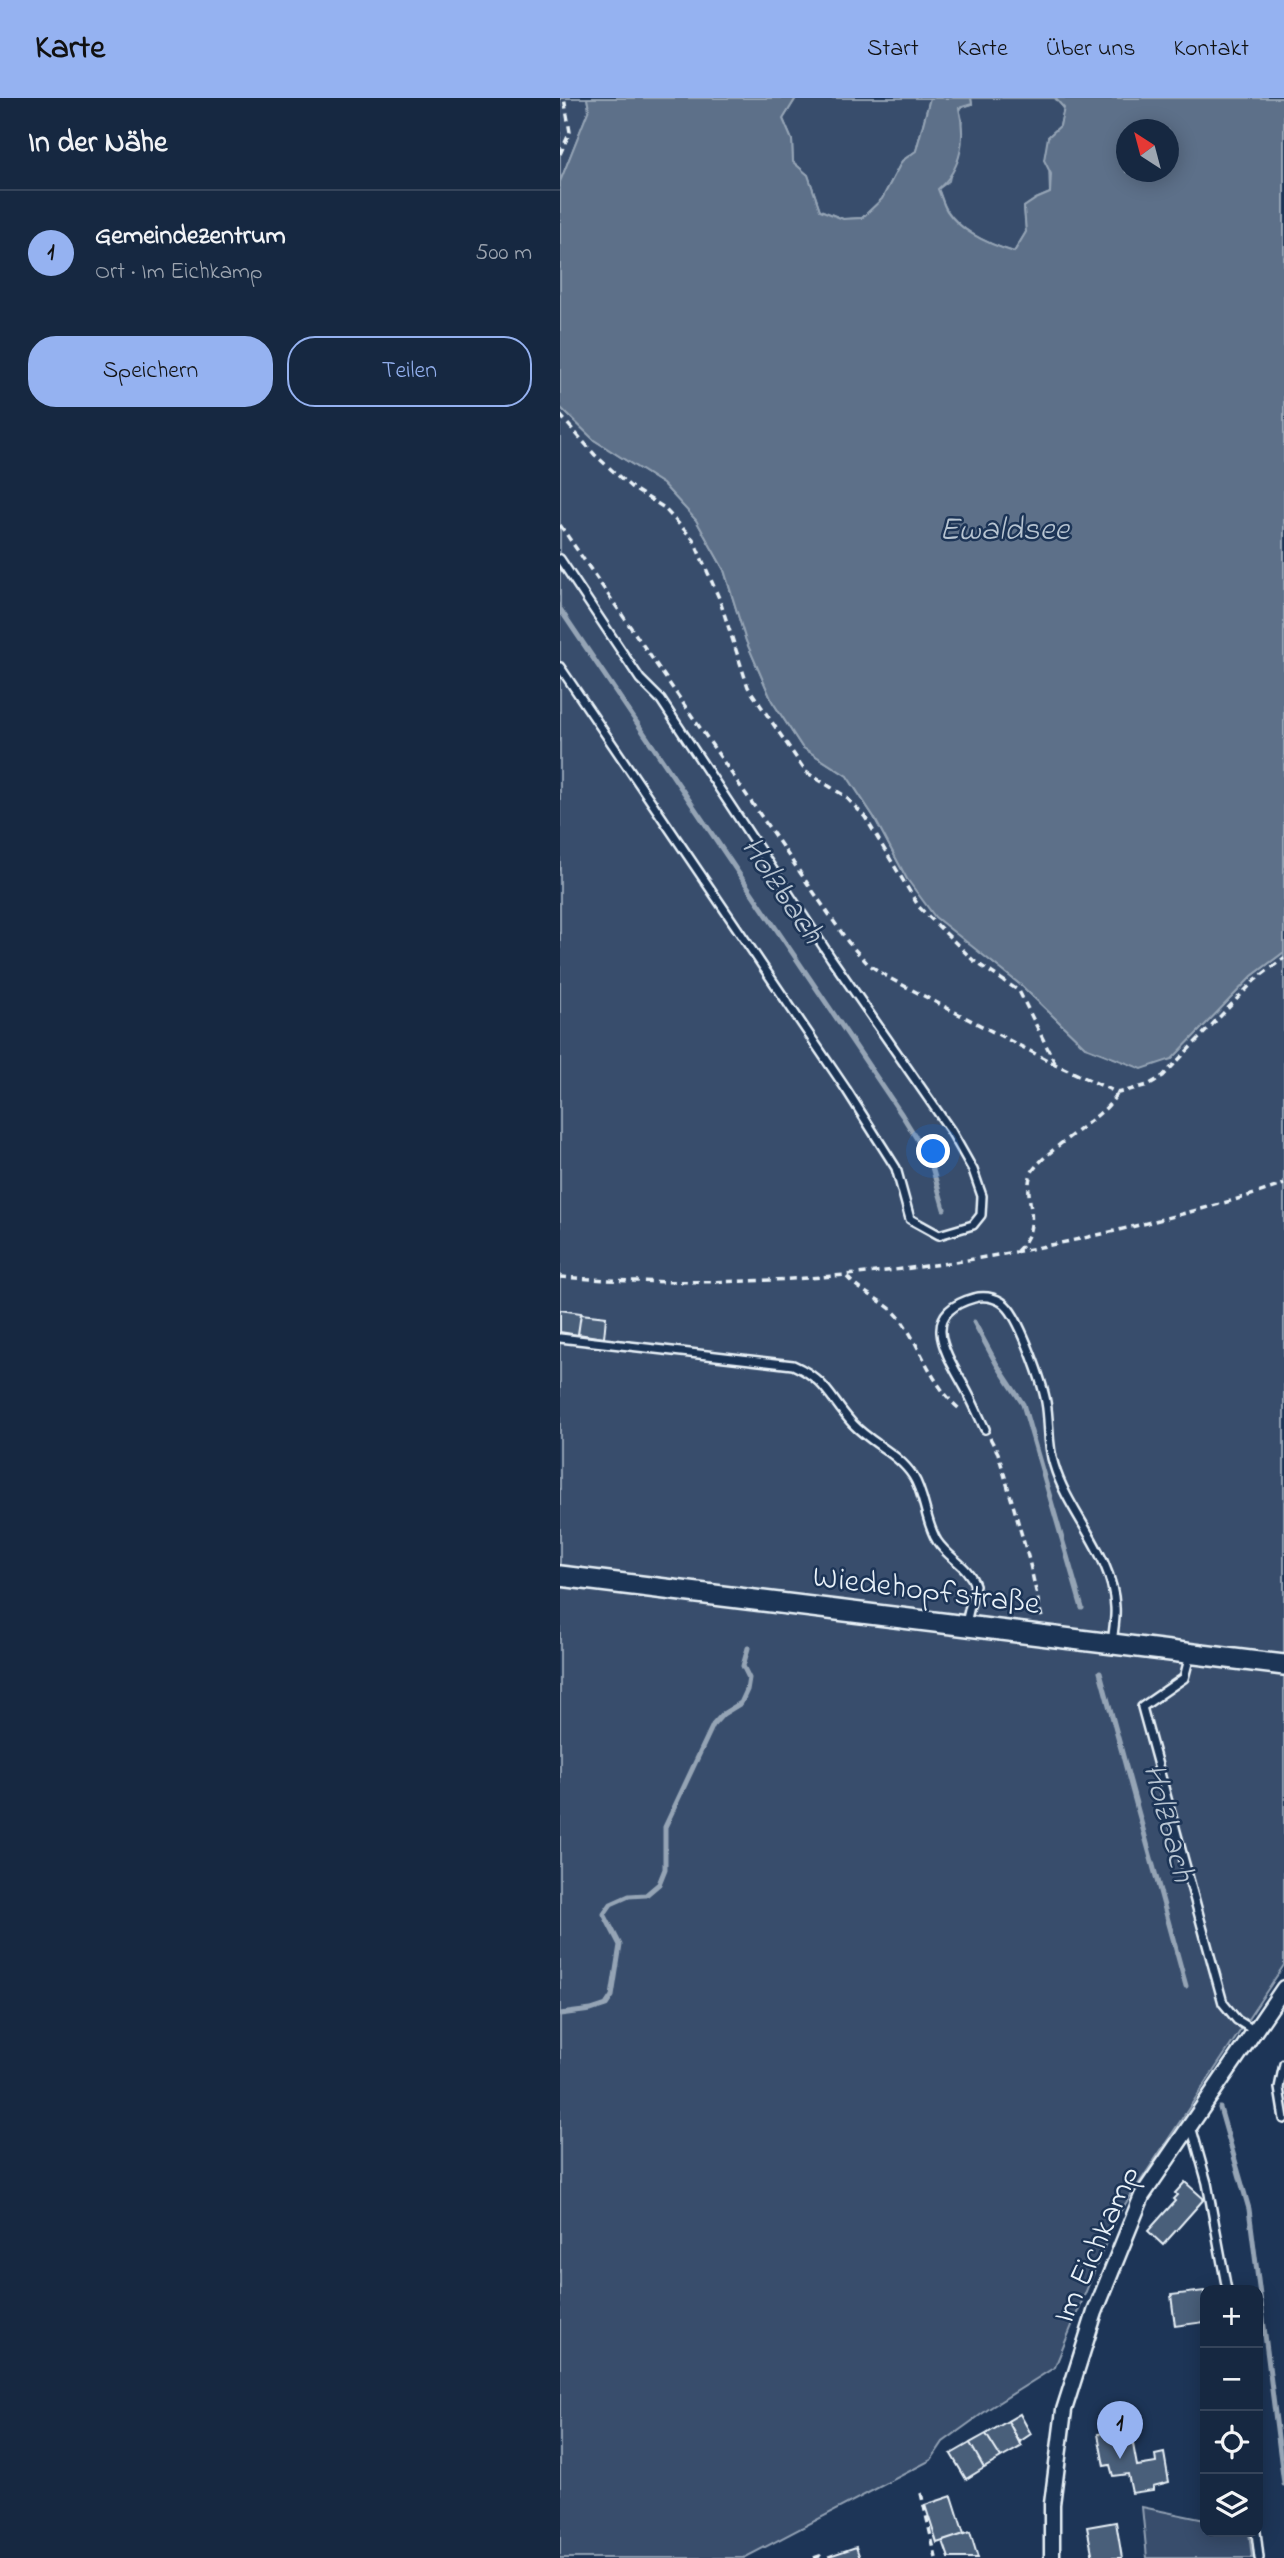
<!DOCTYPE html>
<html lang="de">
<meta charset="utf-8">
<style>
body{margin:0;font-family:"Indie Flower",sans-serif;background:#1f3048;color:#f1f3f6}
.controls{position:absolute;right:21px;bottom:21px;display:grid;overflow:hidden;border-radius:14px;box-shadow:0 4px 18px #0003}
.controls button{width:63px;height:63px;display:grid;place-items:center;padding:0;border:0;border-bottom:2px solid #35445a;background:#162841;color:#f1f3f6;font:35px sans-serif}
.compass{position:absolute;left:556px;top:21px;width:63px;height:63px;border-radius:50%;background:#162841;box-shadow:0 4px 18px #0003;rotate:324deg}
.you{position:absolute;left:374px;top:1054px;width:24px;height:24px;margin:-18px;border:5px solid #fff;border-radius:50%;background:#1a73e8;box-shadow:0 0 0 10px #1a73e833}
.badge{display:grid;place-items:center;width:46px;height:46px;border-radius:50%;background:#95b2f1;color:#111;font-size:23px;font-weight:700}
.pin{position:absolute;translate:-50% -58px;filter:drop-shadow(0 2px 4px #0008)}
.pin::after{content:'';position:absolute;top:37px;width:24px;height:21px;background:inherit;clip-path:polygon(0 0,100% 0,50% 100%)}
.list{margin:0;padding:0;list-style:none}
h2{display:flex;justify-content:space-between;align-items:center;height:91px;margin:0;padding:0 28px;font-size:30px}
h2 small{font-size:23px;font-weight:400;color:#9ea6b1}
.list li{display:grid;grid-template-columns:46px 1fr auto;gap:21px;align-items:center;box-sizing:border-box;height:126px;padding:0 28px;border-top:2px solid #35445a}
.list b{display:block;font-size:26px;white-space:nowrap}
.list p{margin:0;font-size:23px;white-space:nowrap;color:#9ea6b1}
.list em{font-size:23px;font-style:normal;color:#9ea6b1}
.actions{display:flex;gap:14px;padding:21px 28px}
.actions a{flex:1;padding:16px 0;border:2px solid #95b2f1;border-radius:28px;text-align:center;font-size:24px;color:#95b2f1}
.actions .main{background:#95b2f1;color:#111}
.icon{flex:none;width:38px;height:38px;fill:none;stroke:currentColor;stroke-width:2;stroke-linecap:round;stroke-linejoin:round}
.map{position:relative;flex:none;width:724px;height:2460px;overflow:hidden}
header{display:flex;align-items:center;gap:42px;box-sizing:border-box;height:98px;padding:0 35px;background:#95b2f1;color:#111}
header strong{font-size:33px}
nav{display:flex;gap:38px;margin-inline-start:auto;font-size:24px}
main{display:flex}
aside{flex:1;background:#162841}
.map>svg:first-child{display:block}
</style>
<header>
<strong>Karte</strong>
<nav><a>Start</a><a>Karte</a><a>Über uns</a><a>Kontakt</a></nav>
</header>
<main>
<aside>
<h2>In der Nähe<small></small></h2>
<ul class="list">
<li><span class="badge">1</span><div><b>Gemeindezentrum</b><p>Ort · Im Eichkamp</p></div><em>500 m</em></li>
</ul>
<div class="actions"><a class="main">Speichern</a><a>Teilen</a></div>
</aside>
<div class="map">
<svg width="724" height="2460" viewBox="0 0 724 2460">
<rect width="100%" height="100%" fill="#1d3557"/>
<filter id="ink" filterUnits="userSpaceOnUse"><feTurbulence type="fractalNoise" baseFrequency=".0143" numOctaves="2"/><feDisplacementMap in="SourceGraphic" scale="14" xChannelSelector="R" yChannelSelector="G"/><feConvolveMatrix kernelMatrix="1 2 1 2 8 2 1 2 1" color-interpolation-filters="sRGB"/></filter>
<g filter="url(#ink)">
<!-- green -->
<path fill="#374d6c" stroke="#909fb2" stroke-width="2" d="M0,0H27L29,11L0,84Z
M236,0H370L356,53L342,63L322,101L302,120L283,121L260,112L248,77L233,64L232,42L223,21Z
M411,0H495L504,10L500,28L488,39L490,95L476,101L464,109L466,134L454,154C431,147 401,134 387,112C383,106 381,97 378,91L389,83L402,22L399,10L412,6Z
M0,309L34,342L103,386L136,422L164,472L186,543L212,603L242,649L287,678L314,719L347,781L420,854L462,888L525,949L612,961L692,878L724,854V1867L556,2120L495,2269L430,2310L383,2344L371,2362L184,2460H0Z
M582,2409L645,2422V2434H689L692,2460H587Z"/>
<!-- water -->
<path fill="#5d7089" stroke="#95a4b5" stroke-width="2" fill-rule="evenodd" d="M27,0H236L223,21L232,42L233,64L248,77L260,112L283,121L302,120L322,101L342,63L356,53L370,0H411L412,6L399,10C406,40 402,71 378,91C381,98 383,107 387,113C401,134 431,147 454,154L466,134L464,109L476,101L490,95L491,76L484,62L488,39L500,28L504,10L495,0H724V854L692,878L612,961L582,971L525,949L462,888L375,819L347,781L314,719L287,678L242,649L212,603L186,543L164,472L136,422L103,386L34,342L0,309V84L29,11ZM566,32H608V74H566Z"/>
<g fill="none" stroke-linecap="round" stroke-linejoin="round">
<!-- stream -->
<path stroke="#95a4b5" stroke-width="5" d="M0,511L342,1017L370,1062L384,1111
M414,1224L436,1265L463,1306L522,1510
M540,1574L626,1888
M0,1916L31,1912L46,1907L52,1898L60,1847L44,1816L51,1806L69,1798L86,1797L99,1786L105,1771V1729L153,1627L163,1616L181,1605L187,1592L189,1580L183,1568L188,1550
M660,2010L689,2111L724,2386"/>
</g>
<!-- building -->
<path fill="#495e7a" stroke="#e8f1f8" stroke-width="2" d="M0,1212L21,1215L18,1237L0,1234Z
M21,1216L46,1219L44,1240L18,1236Z
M625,2084L644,2101L603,2147L588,2133L615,2103L613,2101L617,2097L615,2095Z
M644,2193L645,2224L615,2228L611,2197Z
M460,2316L471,2336L459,2344L448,2323Z
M448,2323L462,2348L441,2360L426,2336Z
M570,2330L577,2368L596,2365L595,2357L604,2355L609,2384L593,2388V2392L572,2395L568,2376L553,2378L550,2367L544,2368L538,2336Z
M426,2336L441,2360L424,2370L410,2345Z
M410,2345L424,2370L406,2381L391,2356Z
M392,2398L404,2436L377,2445L365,2407Z
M556,2424L562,2460H533L527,2429Z
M410,2434L418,2460H389L383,2443Z
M296,2449L300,2460H270L269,2458Z"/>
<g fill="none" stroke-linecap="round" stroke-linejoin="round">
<defs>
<path id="lane" d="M0,461L80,581L101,602L271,860L391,1033L413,1072L422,1098L421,1117L413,1127L379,1137L350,1121L336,1070L286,991L0,569
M0,1240L233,1267C267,1282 270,1301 293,1326C312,1346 338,1355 353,1378C365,1396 365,1424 377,1443C389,1461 408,1467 415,1487L406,1525
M425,1331C418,1317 412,1302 404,1288C385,1254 359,1215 414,1200C426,1197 440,1200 448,1210C461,1225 482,1283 486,1304C490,1325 487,1347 494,1367C508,1415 553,1457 555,1509C556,1521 553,1534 552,1546
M630,1557L624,1580L582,1609L663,1905L677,1922L695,1933
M724,1966L719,1990L724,2021
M631,2028L647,2085L667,2192
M696,2434L699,2460"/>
<path id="street" d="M492,2460V2406L504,2312L535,2214L582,2098L724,1890"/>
<path id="secondary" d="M0,1478L724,1567"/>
</defs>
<!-- lane casing -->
<use href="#lane" stroke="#e8f1f8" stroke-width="12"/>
<!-- street casing -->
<use href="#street" stroke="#e8f1f8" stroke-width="19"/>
<!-- secondary casing -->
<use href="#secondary" stroke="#e8f1f8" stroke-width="24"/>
<!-- path -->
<path stroke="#e8f1f8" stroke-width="3.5" stroke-dasharray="7 5" stroke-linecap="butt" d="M0,56L10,34L4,0
M0,317L35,357L72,390L103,409L133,441L159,500L188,589L246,674L285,698L305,719L359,809L414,863L459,893L496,967
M0,427L288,844L308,866L331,881L497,967L558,995L588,987L603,978L695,882L724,860
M457,1153C485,1125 462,1101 471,1076C477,1060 526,1028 540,1015C547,1010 553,1002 558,995
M0,1179C201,1194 396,1174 591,1124C636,1112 680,1102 724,1086
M287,1179C303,1197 328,1203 342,1223C363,1253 372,1289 402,1313
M430,1340L438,1355L469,1462L482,1520
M361,2395L376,2460
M254,2460L260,2458L261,2460"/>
<!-- lane -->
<use href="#lane" stroke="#1d3557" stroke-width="7"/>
<!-- street -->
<use href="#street" stroke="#1d3557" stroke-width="14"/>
<!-- secondary -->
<use href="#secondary" stroke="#1d3557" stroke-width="19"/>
</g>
</g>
<g text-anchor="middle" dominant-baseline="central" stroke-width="5" stroke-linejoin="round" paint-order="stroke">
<!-- street labels -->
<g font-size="32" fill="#e8f1f8" stroke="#1d3557">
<text transform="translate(366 1494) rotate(7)">Wiedehopfstraße</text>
<text transform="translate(538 2147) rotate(-66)">Im Eichkamp</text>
</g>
<!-- water labels -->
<g font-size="33" font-style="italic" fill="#b7c4d1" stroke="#1d3557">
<text x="444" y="433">Ewaldsee</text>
<text transform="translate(221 793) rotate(56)">Holzbach</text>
<text transform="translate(607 1725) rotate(75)">Holzbach</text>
</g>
</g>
</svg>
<div class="controls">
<button>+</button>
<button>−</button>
<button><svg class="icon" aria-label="locate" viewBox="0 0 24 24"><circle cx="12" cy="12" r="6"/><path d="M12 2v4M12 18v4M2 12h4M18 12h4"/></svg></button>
<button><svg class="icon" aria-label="layers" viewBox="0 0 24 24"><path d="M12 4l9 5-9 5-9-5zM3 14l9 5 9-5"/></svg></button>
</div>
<svg class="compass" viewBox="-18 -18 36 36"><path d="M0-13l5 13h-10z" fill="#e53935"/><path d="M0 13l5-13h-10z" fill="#9ea6b1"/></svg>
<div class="you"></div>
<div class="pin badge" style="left:560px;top:2361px">1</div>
</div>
</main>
